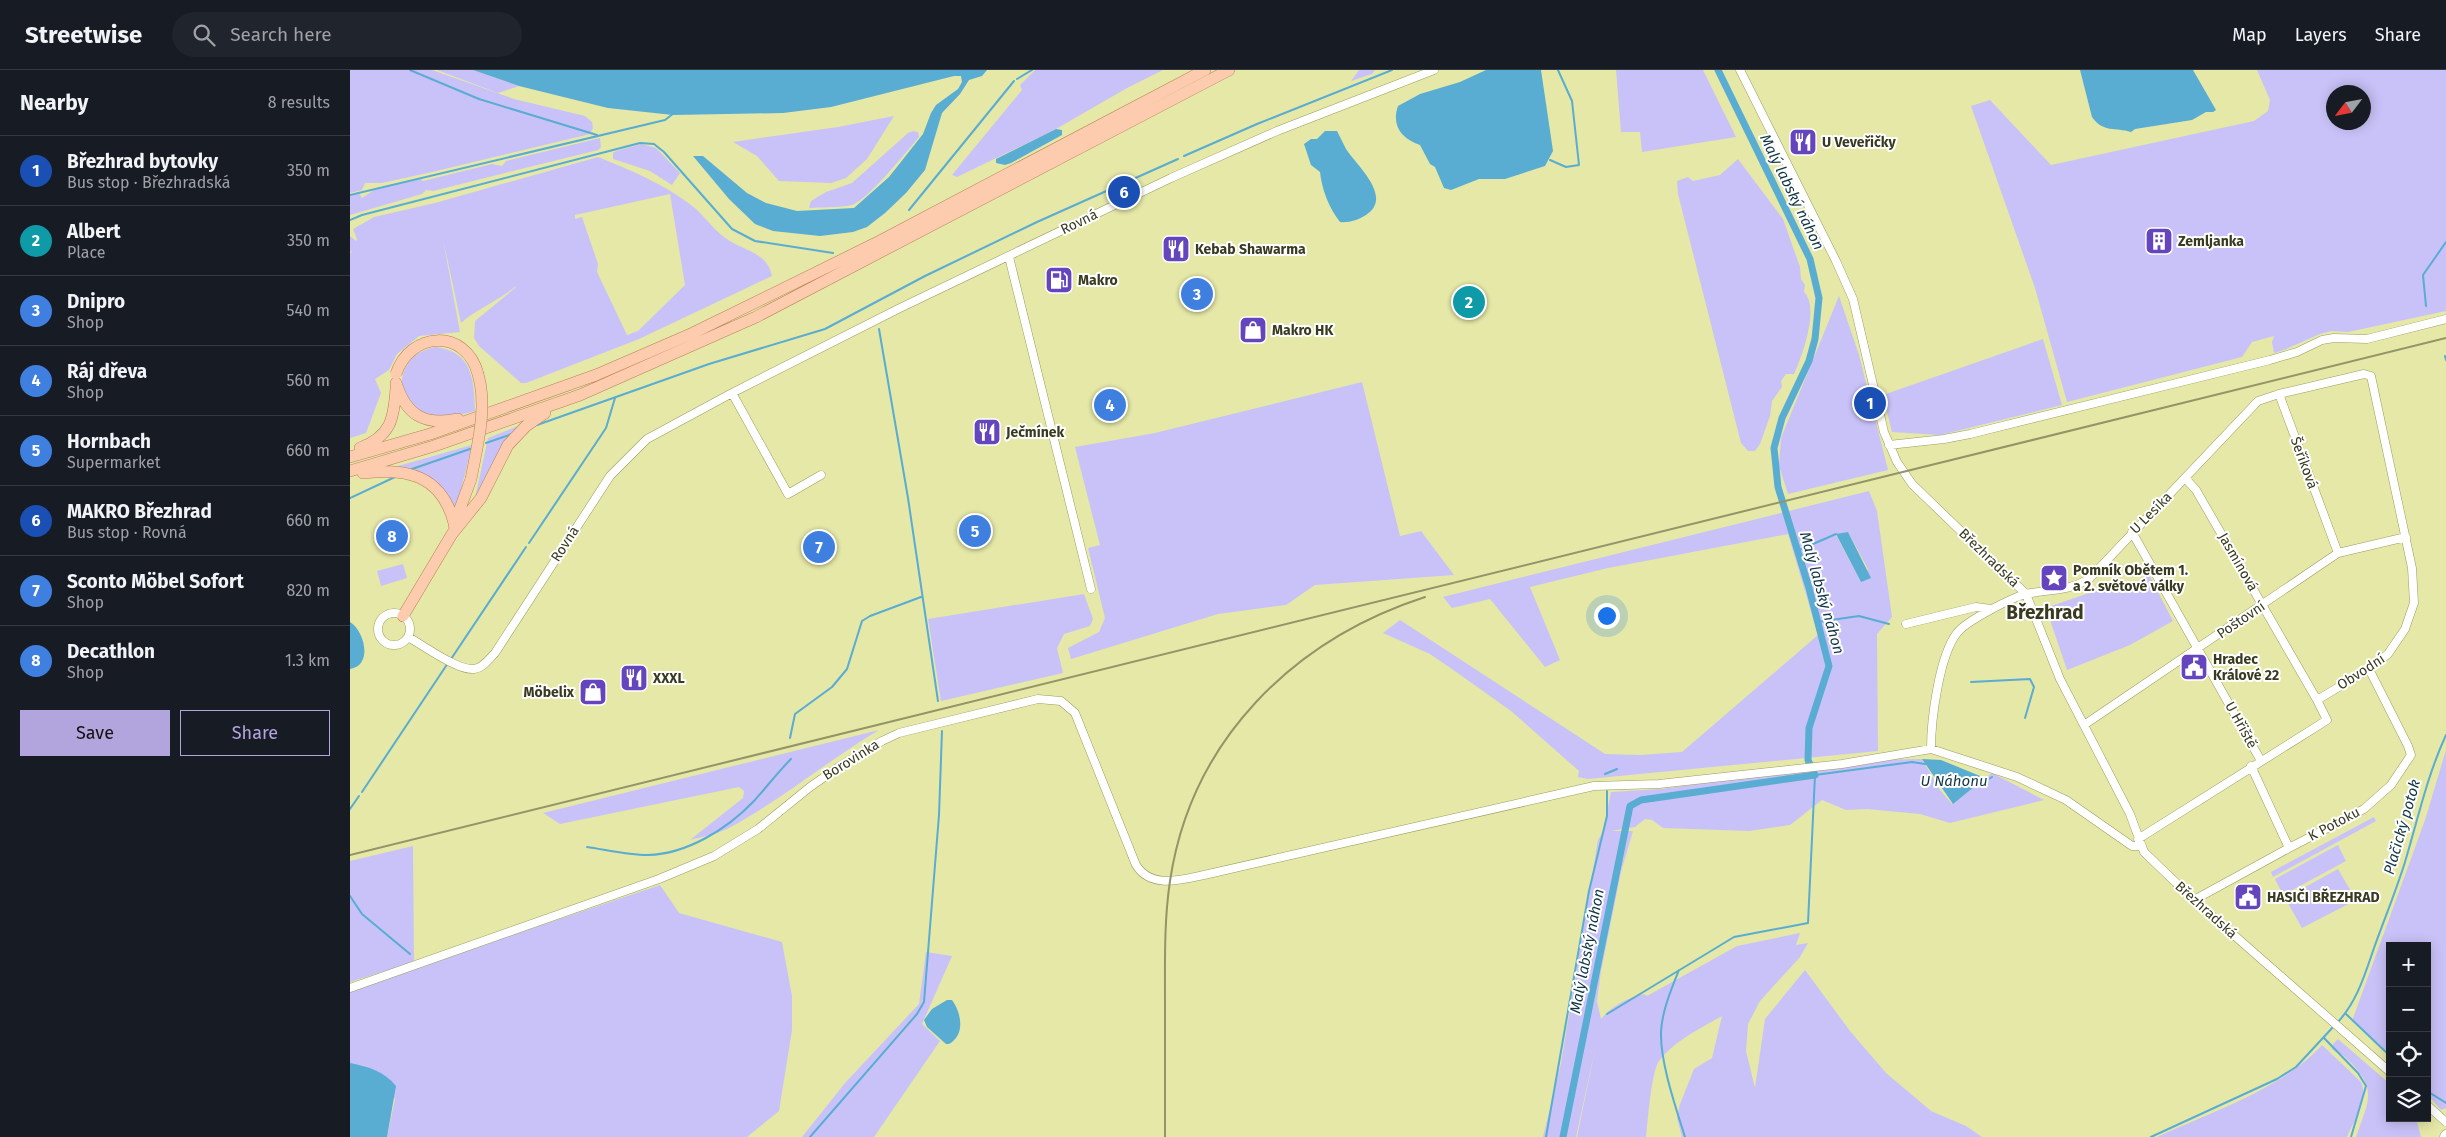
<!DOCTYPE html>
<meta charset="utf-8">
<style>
body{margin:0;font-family:"Fira Sans",sans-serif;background:#20242c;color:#f1f3f6}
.controls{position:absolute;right:15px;bottom:15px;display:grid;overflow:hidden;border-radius:0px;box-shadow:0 2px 12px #0003}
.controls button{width:45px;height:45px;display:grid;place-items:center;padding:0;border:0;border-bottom:1px solid #363941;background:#171b24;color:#f1f3f6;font:25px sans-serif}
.compass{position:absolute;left:1976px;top:15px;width:45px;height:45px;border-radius:50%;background:#171b24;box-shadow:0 2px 12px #0003;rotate:238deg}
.you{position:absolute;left:1256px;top:545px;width:18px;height:18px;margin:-12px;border:4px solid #fff;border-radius:50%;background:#1a73e8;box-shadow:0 0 0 8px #1a73e833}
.badge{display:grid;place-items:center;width:32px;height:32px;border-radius:50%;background:#b2a5dd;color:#fff;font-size:16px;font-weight:700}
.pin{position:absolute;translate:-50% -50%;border:2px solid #fff;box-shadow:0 1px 5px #0006}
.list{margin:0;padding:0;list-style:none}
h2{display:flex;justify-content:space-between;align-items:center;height:65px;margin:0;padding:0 20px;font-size:21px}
h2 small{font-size:16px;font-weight:400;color:#9ea1a6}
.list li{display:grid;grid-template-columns:32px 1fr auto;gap:15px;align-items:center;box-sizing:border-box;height:70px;padding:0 20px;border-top:1px solid #363941}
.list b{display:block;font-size:19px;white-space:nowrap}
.list p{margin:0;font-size:16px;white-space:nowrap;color:#9ea1a6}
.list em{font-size:16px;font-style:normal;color:#9ea1a6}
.actions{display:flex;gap:10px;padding:15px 20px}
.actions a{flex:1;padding:11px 0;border:1px solid #b2a5dd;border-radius:0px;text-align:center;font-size:18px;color:#b2a5dd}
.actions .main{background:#b2a5dd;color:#111}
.icon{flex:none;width:28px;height:28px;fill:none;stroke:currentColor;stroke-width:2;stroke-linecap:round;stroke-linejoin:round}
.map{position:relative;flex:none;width:2096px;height:1067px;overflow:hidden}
header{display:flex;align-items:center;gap:30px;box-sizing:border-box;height:70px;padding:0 25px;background:#171b24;border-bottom:1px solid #363941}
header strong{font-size:24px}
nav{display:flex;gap:28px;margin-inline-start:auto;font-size:18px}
.search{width:350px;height:45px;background:#20242c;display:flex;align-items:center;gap:12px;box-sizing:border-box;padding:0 18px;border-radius:28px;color:#9ea1a6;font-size:19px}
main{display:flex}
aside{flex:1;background:#171b24}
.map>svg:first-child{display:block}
</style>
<header>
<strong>Streetwise</strong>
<div class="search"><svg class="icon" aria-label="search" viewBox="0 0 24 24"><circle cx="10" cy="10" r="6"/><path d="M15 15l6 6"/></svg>Search here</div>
<nav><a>Map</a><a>Layers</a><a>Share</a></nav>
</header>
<main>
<aside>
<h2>Nearby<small>8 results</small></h2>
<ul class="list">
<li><span class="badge" style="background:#1a4fb4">1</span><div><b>Březhrad bytovky</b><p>Bus stop · Březhradská</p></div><em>350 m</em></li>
<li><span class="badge" style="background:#0f9aa8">2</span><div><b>Albert</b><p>Place</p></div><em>350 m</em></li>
<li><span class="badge" style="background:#3f7fe0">3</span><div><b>Dnipro</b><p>Shop</p></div><em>540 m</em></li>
<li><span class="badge" style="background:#3f7fe0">4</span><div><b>Ráj dřeva</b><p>Shop</p></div><em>560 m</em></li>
<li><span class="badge" style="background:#3f7fe0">5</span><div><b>Hornbach</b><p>Supermarket</p></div><em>660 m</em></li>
<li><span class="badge" style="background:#1a4fb4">6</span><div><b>MAKRO Březhrad</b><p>Bus stop · Rovná</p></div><em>660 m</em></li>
<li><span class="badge" style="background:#3f7fe0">7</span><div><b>Sconto Möbel Sofort</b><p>Shop</p></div><em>820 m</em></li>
<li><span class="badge" style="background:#3f7fe0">8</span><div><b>Decathlon</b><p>Shop</p></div><em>1.3 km</em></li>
</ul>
<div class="actions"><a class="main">Save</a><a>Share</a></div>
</aside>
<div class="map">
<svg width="2096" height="1067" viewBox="0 0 2096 1067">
<rect width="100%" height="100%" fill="#e5e8a7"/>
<!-- green -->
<path fill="#c9c2f8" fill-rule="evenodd" d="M0,0H82L164,29L235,46L242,52L243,58L240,64L82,102L32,113H15L12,120L0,123Z
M87,0H123L169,16L148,23Z
M685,0H813L777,18L706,59L607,107L602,105L667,26L672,20L670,15Z
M1009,0H1025L1022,4L1001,11Z
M1266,0H1353L1386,67L1292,82L1290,62H1271Z
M1907,0H2096V241L1998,262L1982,261L1970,264L1934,280L1924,283L1922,272L1924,266L1902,272L1892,287L1717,332L1685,218L1621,36L1640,30L1701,95L1904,51L1918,41L1920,30ZM1984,22H2014V52H1984Z
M544,46L517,89L496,108L481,113L429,111L407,86L383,72L488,57Z
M563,61L568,62L569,67C557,81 518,130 502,135C489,138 472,137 459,138L461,131L476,122L502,113L558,63Z
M250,68L251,77L248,80L83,121L76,120L72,124L0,145V125L9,123L12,128L24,120L71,109L73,111L142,94L152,96L156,91Z
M292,74L306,78L330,103L322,115L300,101L263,89V83L266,81Z
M248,87C280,100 314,114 341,135C353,144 362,158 374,167C392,181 417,181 422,206L289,269L176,313H171L129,276L124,268L125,251L165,218L166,216C150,230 125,240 111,253L93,169L110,262L69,266L47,284L39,300L25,309L31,323L16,363L0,368V184L3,179L0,182V166L6,171L7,169L3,159L24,147L85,133ZM320,124L335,215L288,261L277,265L247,202L248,194L232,147L225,149V145Z
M1388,89L1433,149L1450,197L1451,209L1455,215L1454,222C1470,237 1452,287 1444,304H1436L1431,311L1432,317L1422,331L1420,346L1410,374L1405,381H1398L1391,373L1328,124L1327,111L1338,107L1343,111L1370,105Z
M1489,226L1509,285L1538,400L1438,424L1429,396L1431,368Z
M1693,269L1712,335L1590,365L1542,362L1533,325Z
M86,277C123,282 124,310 125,341C104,347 85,352 65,339C59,335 54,322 51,316C53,294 64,281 86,277Z
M1012,312L1050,466L1071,461L1104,505L965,515L936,535L868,544L721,589L718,578L749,562L755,548L738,478L750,475L725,377L805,363Z
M173,354L124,433L138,368Z
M122,375L106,440C90,409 76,399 41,398Z
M1519,421L1527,441L1542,547L1527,564L1528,681L1238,709L1228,707L1229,701L1161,641L1109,604L1080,584L1033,563L1050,550L1255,684L1290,685L1332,682L1468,565L1438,464L1258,498L1180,517L1210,590L1195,597L1140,529L1102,538L1093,527ZM1498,462L1518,499L1511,512L1486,465Z
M53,494L57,508L31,516L27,501Z
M1798,503L1823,551L1780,575L1717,600L1701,553V536L1748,520L1774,523Z
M734,524L743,549L740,556L714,564L707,578L713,603L591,631L578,549Z
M529,660C477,691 430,731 377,759C366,764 352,767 340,770L393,728L394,721L389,717L210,754L193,743Z
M2096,680V1038L2091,1040L2077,1024V876H2040V985L2002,951L2075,750Z
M1572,689L1590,720L1602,734L1642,703L1694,730L1600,753L1570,744L1517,739L1496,740L1472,730L1440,755L1399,761L1313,758L1302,750L1295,749L1285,757L1261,761H1283L1271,802L1251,901L1247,931L1251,949C1260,937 1279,927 1294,924L1297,926L1387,876L1450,863L1446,875L1458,873L1450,887L1410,931L1398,954L1396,981L1405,1018L1415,949L1455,900L1500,961L1536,1003L1581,1041L1616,1056L1632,1067H1332L1327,1048L1330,1034L1344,999L1362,988L1372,946C1351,958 1324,971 1309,991C1301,1003 1298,1051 1296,1067H1227L1247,970L1226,1067H1193L1211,993L1248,770L1253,762L1261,722L1311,719L1519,690Z
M2024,747L2026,751L1923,807L1921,802Z
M1988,775L1996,791L1933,825L1925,809Z
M63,776L64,892L0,912V791Z
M1988,799L2006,830L1952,858L1935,828Z
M310,815L329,843L432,872L442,926V960L429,1041L397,1067H37L45,1029L0,993V920Z
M576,882L602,886L572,954L590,971L524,1067H452L495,1013L569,934Z
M1988,969L2040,1014V1048H2066L2071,1067H2006C2019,1029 2029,1019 1995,987C1991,983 1987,983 1982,979L1983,974Z
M1972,975L2011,1012C2019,1030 2004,1050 1997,1067H1807C1861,1042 1932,1019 1972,975Z"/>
<!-- water -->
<path fill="#59acd2" d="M123,0H637L632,6L619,10L610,24L592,43L575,100L556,123L535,143L517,157L503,162L470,166L423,161L405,154L379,129L343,86H353L397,123L416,133L447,141L504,138L539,107L573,64L581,43L586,35L608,19L612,12L611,6H604L481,37L433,43L323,45L258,38L169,16Z
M1136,0H1191L1203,81L1195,96L1155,109H1129L1101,120L1094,118L1085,97L1080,94L1070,75C1052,69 1041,56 1048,36L1070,24L1110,12Z
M1730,0H1843L1866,40L1863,42H1856L1842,50L1785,59L1781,62C1766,57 1753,63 1742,47Z
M706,59L712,60V65L661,93L655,95L646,93V89Z
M975,61H987C990,67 993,73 996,79C1006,95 1044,127 1016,145C1008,150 999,153 990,152C979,138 972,120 970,102L961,95L954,74L961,69H967Z
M1498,462L1521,508L1511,512L1486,464Z
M0,552C15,561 23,596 0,599Z
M1572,689L1591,690L1635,708L1603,734Z
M597,930H602C611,942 616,965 599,974H596L577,957L574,950L582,939Z
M0,993C19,997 34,1001 46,1016L37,1067H0Z"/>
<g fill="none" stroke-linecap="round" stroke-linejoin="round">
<!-- stream -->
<path stroke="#59acd2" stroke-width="2" d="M60,0L129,29L247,65
M667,9L682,0
M834,86L907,54L1042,0
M1200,90L1216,97L1229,95L1222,31L1208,0
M0,125L315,50L324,43
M559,140L664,11
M0,150L12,145L290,73L304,74L314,82L382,159L405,171L483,183
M2076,236L2073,205L2096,172
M529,259L558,428L588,631
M2095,286L2096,290
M187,355L359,294L475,259L575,206L687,152L828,89
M136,373L162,364
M62,399L120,379
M0,428L45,407
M179,473L256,358L265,328
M1447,481L1486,464
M1467,552L1509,546L1539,554
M101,589L176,477
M1621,612L1680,609L1684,617L1675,648
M440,668L445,644L482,617L497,599L512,551L520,546L571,527
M1255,704L1267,699
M1632,709L1637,710L1642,707
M12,722L98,593
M0,739L9,726
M237,777C257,780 278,785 298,785C337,784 377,759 403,732C416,718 427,703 441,689
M0,826L12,844L60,884
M1329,900C1321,920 1312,941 1311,962C1310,992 1326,1038 1335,1067
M1257,944L1384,867L1458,853L1465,705L1562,692L1575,694
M1996,944L2040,986
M1987,953C2007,932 2015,904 2024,878C2034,850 2046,821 2055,792C2068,749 2077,706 2096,665
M1974,968L2008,1003L2016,1016L2001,1067
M2077,1021L2096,1033
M460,1067L567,944L574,932L589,745L592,661
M1196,1067L1239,821L1257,746V721
M1801,1067L1927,1009L1946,997L1984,956"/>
<!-- canal -->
<path stroke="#59acd2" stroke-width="7" d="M1213,1067L1280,736L1291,730L1465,705L1458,690L1459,658L1479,596L1459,518L1428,417L1424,378L1432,348L1459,291L1465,269L1469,228L1460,189L1368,0"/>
<defs>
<path id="minor" d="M1390,0L1486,191L1503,229L1534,362L1547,392L1562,414L1676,524L1710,609L1780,744L1794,782L1844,830L2040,1002
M659,187L741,519
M382,323L438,424L471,405
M1539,375L1594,369L1620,364L1920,290L1947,282L1972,270L1984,268L2017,269L2096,249
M1835,408L1846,420L1967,630
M1782,462L1911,691
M28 559a16 16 0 1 1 32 0a16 16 0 1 1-32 0Z
M1556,554L1626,537L1641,539
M58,567C73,575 108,601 124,599C133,598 139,589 145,583L260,406L297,369L382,323L550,238L821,108L927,61L1084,0
M1734,655L1988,483L2056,467
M1581,679C1581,650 1589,586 1607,563C1616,551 1661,528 1676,524C1700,519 1717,522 1739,509L1908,331L1929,324L1988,483
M1788,769L1977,650L1967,630L2019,599L2038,584L2055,559L2064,533L2062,498L2021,306L2014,304L1929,324
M1939,778L2014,739L2041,715L2061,685L2058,676L2019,599
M1844,830L1939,778L1901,696
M0,918L309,809L364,786L408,759L460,717L490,696L532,671L549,663L688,629L711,631L725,643L786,795C801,819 831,810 854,805L1244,716L1309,714L1492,694L1581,679L1667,707L1716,730L1782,776H1791
M2077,1035L2096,1052"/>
<path id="secondary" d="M2095,1067L2096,1065"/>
<path id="primary" d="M46,313C56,345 74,356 108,349
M10,378C41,366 44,349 46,318
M0,387L80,364L246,305L343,263L524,174L855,0
M0,401L84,376L230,325L406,247L879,0
M13,403C57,397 92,406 104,453
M104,455L121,409
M53,546L102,464L131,428L158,375L176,356L195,343"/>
</defs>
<!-- minor casing -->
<use href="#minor" stroke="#9b9d5f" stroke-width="9"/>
<!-- secondary casing -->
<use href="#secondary" stroke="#9b9d5f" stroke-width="11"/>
<!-- primary casing -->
<use href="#primary" stroke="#b88259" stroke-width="12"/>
<!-- minor -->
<use href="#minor" stroke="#fff" stroke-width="8"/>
<!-- secondary -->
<use href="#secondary" stroke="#fff" stroke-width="10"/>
<!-- primary -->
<use href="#primary" stroke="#fdcbad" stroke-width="11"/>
<!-- rail -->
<path stroke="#939567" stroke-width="2" d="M0,785L2096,268
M815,1067C815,1022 815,976 815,931C815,891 814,851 820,811C841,670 943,570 1075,527"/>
<defs>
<path id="primary-bridge" d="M46,304C60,261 116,258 128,304C138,338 127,376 121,409"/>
</defs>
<!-- primary-bridge casing -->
<use href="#primary-bridge" stroke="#b88259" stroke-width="12" stroke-linecap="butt"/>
<!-- primary-bridge -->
<use href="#primary-bridge" stroke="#fdcbad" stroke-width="11"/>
</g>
<!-- icons -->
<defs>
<symbol id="restaurant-square" viewBox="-11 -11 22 22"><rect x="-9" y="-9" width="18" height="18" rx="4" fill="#6545be" stroke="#fff"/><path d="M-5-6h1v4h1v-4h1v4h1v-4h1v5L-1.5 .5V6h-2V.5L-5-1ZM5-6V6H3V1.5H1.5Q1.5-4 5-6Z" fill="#fff"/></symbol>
<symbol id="building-square" viewBox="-11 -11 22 22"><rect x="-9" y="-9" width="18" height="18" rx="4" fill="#6545be" stroke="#fff"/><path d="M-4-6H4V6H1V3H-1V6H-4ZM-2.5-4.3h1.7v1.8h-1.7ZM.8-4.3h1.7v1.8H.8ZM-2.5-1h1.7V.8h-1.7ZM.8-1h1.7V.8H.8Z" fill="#fff"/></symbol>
<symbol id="fuel-square" viewBox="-11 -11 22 22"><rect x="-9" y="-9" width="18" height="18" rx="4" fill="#6545be" stroke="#fff"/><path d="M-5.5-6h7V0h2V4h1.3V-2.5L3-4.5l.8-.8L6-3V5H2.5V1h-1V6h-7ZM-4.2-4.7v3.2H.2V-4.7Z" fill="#fff"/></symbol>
<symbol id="shop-square" viewBox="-11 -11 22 22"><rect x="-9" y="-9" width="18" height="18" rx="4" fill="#6545be" stroke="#fff"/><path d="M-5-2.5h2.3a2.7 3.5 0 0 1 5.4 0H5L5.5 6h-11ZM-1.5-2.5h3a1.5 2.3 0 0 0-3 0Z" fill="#fff"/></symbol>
<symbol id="sight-square" viewBox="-11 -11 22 22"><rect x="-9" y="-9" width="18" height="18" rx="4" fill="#6545be" stroke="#fff"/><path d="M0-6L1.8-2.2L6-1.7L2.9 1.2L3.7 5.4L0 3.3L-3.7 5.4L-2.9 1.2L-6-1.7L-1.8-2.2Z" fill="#fff"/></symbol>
<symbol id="civic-square" viewBox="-11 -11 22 22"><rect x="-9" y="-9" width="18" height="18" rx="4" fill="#6545be" stroke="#fff"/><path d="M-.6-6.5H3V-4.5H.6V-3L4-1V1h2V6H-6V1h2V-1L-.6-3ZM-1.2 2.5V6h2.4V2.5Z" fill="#fff"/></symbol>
</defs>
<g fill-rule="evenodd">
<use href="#restaurant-square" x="1437" y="56" width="32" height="32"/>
<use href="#building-square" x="1793" y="155" width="32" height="32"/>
<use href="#restaurant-square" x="810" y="163" width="32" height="32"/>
<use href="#fuel-square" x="693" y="194" width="32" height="32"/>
<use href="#shop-square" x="887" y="244" width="32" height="32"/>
<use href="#restaurant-square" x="621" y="346" width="32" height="32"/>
<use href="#sight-square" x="1688" y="492" width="32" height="32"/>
<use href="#civic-square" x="1828" y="581" width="32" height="32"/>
<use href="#restaurant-square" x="268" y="592" width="32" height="32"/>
<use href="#shop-square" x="227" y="606" width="32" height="32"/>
<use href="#civic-square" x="1882" y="811" width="32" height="32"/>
</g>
<g text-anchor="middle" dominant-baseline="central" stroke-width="4" stroke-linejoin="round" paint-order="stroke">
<!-- poi labels -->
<g font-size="14" font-weight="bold" fill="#393a20" stroke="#fff" text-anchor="start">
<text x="1472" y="72">U Veveřičky</text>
<text x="1828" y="171">Zemljanka</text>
<text x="845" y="179">Kebab Shawarma</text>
<text x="728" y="210">Makro</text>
<text x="922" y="260">Makro HK</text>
<text x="656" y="362">Ječmínek</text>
<text x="1723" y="500">Pomník Obětem 1.<tspan x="1723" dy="16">a 2. světové války</tspan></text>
<text x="1863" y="589">Hradec<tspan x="1863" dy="16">Králové 22</tspan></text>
<text x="303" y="608">XXXL</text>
<text x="224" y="622" text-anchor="end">Möbelix</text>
<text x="1917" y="827">HASIČI BŘEZHRAD</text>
</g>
<!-- street labels -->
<g font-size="14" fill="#393a20" stroke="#fff">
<text transform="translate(729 152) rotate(-26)">Rovná</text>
<text transform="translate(1954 393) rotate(70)">Šeříková</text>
<text transform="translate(1801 443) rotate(-45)">U Lesíka</text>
<text transform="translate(215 474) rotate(-57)">Rovná</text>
<text transform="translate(1639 488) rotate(44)">Březhradská</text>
<text transform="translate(1888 492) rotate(60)">Jasmínová</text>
<text transform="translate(1891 550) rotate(-34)">Poštovní</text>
<text transform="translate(2011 602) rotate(-33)">Obvodní</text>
<text transform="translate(1891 655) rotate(61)">U Hřiště</text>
<text transform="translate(501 690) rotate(-32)">Borovinka</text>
<text transform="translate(1984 754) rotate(-28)">K Potoku</text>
<text transform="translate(1856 840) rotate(42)">Březhradská</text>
</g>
<!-- water labels -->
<g font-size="15" font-style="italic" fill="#113747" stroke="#fff">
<text transform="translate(1442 122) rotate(64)">Malý labský náhon</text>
<text transform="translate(1472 523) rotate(74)">Malý labský náhon</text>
<text x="1604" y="711">U Náhonu</text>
<text transform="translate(2052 757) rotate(-74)">Plačický potok</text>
<text transform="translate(1237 881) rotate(-79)">Malý labský náhon</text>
</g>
<!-- district labels -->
<g font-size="19" font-weight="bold" fill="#393a20" stroke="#fff">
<text x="1695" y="542">Březhrad</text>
</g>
</g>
</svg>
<div class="controls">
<button>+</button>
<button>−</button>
<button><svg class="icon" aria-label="locate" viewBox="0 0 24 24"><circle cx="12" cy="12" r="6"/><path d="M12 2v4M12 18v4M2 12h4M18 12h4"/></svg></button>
<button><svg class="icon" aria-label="layers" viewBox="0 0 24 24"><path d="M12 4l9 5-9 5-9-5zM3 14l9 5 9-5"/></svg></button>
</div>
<svg class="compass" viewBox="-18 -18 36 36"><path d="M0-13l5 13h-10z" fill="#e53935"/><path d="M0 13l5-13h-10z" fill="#9ea1a6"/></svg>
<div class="you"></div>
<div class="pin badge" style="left:1520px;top:333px;background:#1a4fb4">1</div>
<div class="pin badge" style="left:1119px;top:232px;background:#0f9aa8">2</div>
<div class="pin badge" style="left:847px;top:224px;background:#3f7fe0">3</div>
<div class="pin badge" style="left:760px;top:335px;background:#3f7fe0">4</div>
<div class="pin badge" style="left:625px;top:461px;background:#3f7fe0">5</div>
<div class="pin badge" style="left:774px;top:122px;background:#1a4fb4">6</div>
<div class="pin badge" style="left:469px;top:477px;background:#3f7fe0">7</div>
<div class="pin badge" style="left:42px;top:466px;background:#3f7fe0">8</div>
</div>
</main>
